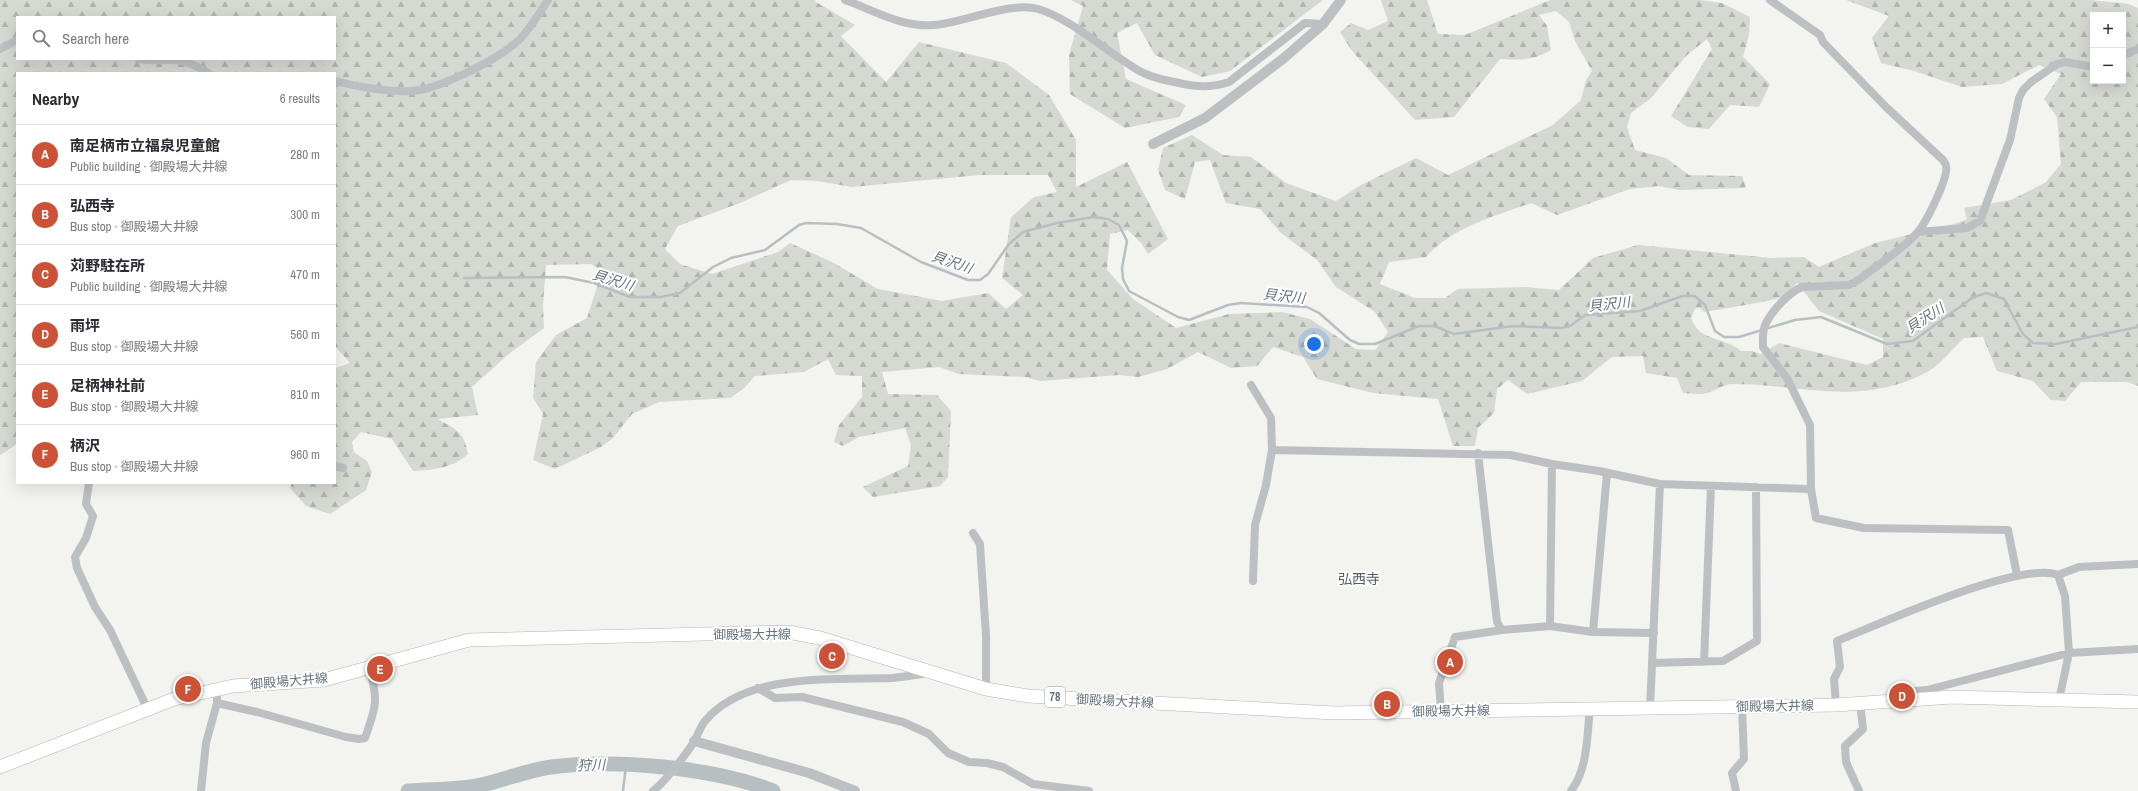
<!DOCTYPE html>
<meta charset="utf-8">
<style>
body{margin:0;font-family:"Archivo Narrow","Noto Sans JP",sans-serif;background:#f2f2f3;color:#2b2b33}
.controls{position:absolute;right:12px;top:12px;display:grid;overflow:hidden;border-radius:0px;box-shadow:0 4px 16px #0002}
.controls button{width:36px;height:36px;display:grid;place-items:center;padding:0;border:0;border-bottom:1px solid #e1e1e2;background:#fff;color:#2b2b33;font:20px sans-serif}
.you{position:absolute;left:1314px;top:344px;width:14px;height:14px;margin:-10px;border:3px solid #fff;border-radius:50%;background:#1a73e8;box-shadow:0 0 0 6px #1a73e833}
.badge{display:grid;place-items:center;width:26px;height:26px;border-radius:50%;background:#cc5237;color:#fff;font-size:13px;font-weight:700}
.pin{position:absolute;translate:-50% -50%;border:2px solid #fff;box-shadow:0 1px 4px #0006}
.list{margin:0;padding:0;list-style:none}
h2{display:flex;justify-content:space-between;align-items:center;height:52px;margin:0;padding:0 16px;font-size:17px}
h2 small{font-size:13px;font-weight:400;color:#7c7c81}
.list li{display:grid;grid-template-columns:26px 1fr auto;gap:12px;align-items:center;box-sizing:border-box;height:60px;padding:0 16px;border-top:1px solid #e1e1e2}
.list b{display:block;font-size:15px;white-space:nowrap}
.list p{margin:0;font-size:13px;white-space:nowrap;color:#7c7c81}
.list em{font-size:13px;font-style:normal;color:#7c7c81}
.icon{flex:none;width:22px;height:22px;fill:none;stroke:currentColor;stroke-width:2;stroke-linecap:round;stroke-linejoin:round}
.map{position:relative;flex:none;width:2138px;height:791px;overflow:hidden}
.search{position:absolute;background:#fff;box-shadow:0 4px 16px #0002;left:16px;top:16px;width:320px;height:44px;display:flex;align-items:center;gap:10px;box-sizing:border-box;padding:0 14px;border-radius:0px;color:#7c7c81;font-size:15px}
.panel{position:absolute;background:#fff;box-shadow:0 4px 16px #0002;left:16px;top:72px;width:320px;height:412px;border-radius:0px}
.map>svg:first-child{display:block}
</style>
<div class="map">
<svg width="2138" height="791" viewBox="0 0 2138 791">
<defs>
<pattern id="forest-firs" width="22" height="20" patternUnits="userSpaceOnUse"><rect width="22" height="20" fill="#d5d9d1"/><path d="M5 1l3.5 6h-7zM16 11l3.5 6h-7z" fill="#b1b5af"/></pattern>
</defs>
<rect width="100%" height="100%" fill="#f3f3f0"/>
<!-- forest -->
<path fill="url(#forest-firs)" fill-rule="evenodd" d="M0,0H815L816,2L855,25L841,36L886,82L919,42L1006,63L1049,95L1076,140V187L1127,162L1168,239L1148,254L1141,243L1128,230L1110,234L1107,270L1133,299L1176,328L1229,314L1282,312L1310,319L1356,349L1375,350L1388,332L1375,312L1336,287L1317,260L1281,233L1260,209L1226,203L1210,160L1195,162L1185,199L1165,190L1158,170L1163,148L1192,135L1223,155L1251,157L1286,183L1336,201L1361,185L1416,158L1448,175L1553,125L1581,100L1586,80L1592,71L1575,41L1569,22L1556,11L1539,15L1547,26L1551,50C1532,61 1521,60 1500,59L1454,117L1415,120L1352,51L1340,32L1351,23L1368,30L1388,21L1381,0H1427L1438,34L1465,35L1550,0H1700L1722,3L1750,17L1749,35L1743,57L1770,84L1759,107L1730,105L1709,129L1688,127L1671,116L1712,49L1707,39L1686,56L1651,98L1631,113L1627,127L1635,150L1666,158L1689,175L1742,176L1746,188L1679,190L1659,186L1630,189L1557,215L1531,203C1496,216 1452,227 1426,257L1389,262L1380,284L1415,298H1445L1458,289L1525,287L1559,290L1593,258L1638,245L1771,258L1804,257L1819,267L1875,243L1957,223L1967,219L1964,208L2011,200L2046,182L2061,164L2057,117L2044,99L2061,74L2039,65L2002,84L1962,87L1914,71L1881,63L1872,38L1889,16L1846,0H2091L2129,4L2138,8V386L2128,382H2081L2065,401L2051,400L2033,381L1997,371L1983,337L1964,338C1953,348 1941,364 1929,371C1863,408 1801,384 1732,384C1724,384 1715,391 1707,393C1700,395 1690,393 1683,393L1677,378L1646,373L1643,356L1612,357L1582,381L1527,394L1508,380L1497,389L1494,413L1478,428L1475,446H1453L1438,399L1373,393L1317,379L1303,357L1273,347L1257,366L1231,368L1198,352L1167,369L1138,377L1119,375L1040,381L1025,377L959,374L939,367L882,372L888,394L937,395L951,411L948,477L940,486L873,497L863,487L908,466L911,445L905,428L859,437L843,446L834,442L839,425L862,397V376L836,375L828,359L804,372L755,376L743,389L730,398L659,402L632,414L613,438L601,447L555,469L533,460L543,414L533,398L536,362L556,335L587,318L602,271L591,264L546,265L543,305L544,328L510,353L472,387L478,415L438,419C456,430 464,431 468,454C453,468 433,470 413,471L392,439L361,432L352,442L354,452L367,461L372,472L366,490L330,514L306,506L290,488L292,483H335V368L350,363L335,346V73H17V444L0,455ZM2093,15H2123V81H2093ZM17,17H335V59H17ZM980,175H1048L1057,192L1034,197L1011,217L1002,278L1023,295L1006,309L988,293L942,301L878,289L832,262L790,243L778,252L712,274L680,264L665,249L678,226L740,203L791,180L817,181L852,187ZM1797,283L1819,311L1883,339V357L1867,365L1779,343L1761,354L1752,351H1741C1726,337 1699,342 1691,318L1695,309L1699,308L1704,312L1763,302L1784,297Z
M1071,0H1323L1230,71L1202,77L1155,55L1137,23L1117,33L1126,79L1186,105L1179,117L1125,128L1070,94L1069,55L1083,6Z"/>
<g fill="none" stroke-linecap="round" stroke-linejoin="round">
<!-- stream -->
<path stroke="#b6c0c3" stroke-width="2.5" d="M464,278L565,277L594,283L630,297H661L680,293L713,267L731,258L765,250L799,225L806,223L837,224L861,228L921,262L968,280H980L988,274L1009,244L1023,232L1057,223L1094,217L1108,219L1119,225L1127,241L1122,268L1123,279L1129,291L1178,317L1189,320L1228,305L1241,303L1307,307L1319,313L1350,340L1359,344H1375L1419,326H1434L1454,334L1513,326L1561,328L1570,326L1585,315L1640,311L1682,296H1695L1705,305L1715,331L1724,337H1739L1795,320L1821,317L1887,344L1913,341L1972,298L1986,293L2004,299L2023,334L2033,343L2056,344L2138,327
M623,791L626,766"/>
<!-- river -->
<path stroke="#b6c0c3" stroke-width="15" d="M408,791C432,789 458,790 481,785C504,780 528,770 551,767C615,759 713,767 773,791"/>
<defs>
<path id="primary" d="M0,767L174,699L233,686L324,680L469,640L788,632L820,638L986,689L1028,696L1334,713L1836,705L1952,697L2138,702"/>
</defs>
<!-- primary casing -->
<use href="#primary" stroke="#b0b4b7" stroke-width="14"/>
<!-- minor -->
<path stroke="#bdc0c3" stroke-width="8" d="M845,0C873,10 903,28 934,25C963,23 1010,1 1038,9C1070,18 1107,52 1136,69C1149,77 1164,80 1179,83C1197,87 1211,88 1229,82L1305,23L1323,24
M1770,0L1820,35L1823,42L1886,107L1943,160C1944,162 1946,164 1946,166C1949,177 1926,223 1917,233C1902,250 1876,266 1857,281L1849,285L1802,287C1788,293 1773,310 1766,323C1762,330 1763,339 1763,347L1787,378L1810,425L1811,489L1816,518L1864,528L2008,530L2017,575
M0,49L17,40
M2123,55L2138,49
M139,59C152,61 164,60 176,60C188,61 198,67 208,73
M335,81C358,87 396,94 420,90C446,85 501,58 520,39C531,28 539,13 548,0
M1918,232L1967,228L1980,221L2010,140L2019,98L2023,90L2031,82L2057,64L2065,62L2093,67
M1251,385L1271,418L1272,450L1266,485L1255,525L1253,581
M1272,450L1511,455L1552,464L1599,471L1660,484L1811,489
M1478,453L1497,622L1502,630L1550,626L1593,632L1654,633
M335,466L343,468
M89,483L86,504L93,516L86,538L75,557L77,568L95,607L110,630L147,708
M973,533L980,544L986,636V689
M2058,575L2065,596L2069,653L2059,700
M1550,626L1552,464
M1593,632L1607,473
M1704,662L1711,486
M1652,663L1723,661L1757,641L1756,487
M758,688L775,698L802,697L903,722L929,734L948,753L969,762L987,763L1003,767L1033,784L1089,791
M1891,701L1892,693L1927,690L2069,653L2138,649
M217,703L257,712L346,737L359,739L365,738C376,706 379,701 369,667
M1836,705L1834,679L1840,667L1837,641C1879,624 2021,560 2058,575L2079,567L2138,564
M1650,709L1660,484
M1441,711L1439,683L1455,637L1502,630
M201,791L206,743L217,703V688
M653,791C664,783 688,752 695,740C698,734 701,726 705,721C746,672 834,680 892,678C904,677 916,675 928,673
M1571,791C1588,769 1587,735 1590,708
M1736,791L1732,773L1744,759L1742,706
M1859,791L1846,762L1845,746L1863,729L1860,702"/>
<!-- tertiary -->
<path stroke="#bdc0c3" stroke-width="10" d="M1153,144L1205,118L1284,58L1323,24L1341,0
M694,741L809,773L855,791"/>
<!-- primary -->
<use href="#primary" stroke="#fff" stroke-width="13"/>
</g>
<g text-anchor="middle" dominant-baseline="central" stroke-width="4" stroke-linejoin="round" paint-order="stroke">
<!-- shield labels -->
<rect fill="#fff" stroke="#949ea4" stroke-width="1" x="1045" y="687" width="20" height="20" rx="3"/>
<g font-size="12" font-weight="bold" fill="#66747d">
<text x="1055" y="697">78</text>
</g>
<!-- street labels -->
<g font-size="13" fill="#66747d" stroke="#fff">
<text x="752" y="634">御殿場大井線</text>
<text transform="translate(289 681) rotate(-5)">御殿場大井線</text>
<text transform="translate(1115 701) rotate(3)">御殿場大井線</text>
<text transform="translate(1775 706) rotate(-1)">御殿場大井線</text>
<text transform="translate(1451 711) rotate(-1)">御殿場大井線</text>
</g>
<!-- water labels -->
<g font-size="14" font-style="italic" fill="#62757b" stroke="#fff">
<text transform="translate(952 262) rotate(19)">貝沢川</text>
<text transform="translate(613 280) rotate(17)">貝沢川</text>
<text transform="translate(1284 296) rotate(6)">貝沢川</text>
<text transform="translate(1609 304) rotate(-6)">貝沢川</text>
<text transform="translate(1925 318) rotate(-33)">貝沢川</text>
<text transform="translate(591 765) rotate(-2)">狩川</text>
</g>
<!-- neighbourhood labels -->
<g font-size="14" fill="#535d63" stroke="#fff">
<text x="1359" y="579">弘西寺</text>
</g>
</g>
</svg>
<div class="controls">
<button>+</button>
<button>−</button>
</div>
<div class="you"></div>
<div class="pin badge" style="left:1450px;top:662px">A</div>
<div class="pin badge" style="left:1387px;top:704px">B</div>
<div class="pin badge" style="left:832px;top:656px">C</div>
<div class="pin badge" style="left:1902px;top:696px">D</div>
<div class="pin badge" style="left:380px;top:669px">E</div>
<div class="pin badge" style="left:188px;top:689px">F</div>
<div class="search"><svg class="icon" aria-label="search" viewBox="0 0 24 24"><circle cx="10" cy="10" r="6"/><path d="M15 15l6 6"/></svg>Search here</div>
<section class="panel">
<h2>Nearby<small>6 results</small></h2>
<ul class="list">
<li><span class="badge">A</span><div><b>南足柄市立福泉児童館</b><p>Public building · 御殿場大井線</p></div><em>280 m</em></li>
<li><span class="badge">B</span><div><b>弘西寺</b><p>Bus stop · 御殿場大井線</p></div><em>300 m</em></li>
<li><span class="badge">C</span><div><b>苅野駐在所</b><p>Public building · 御殿場大井線</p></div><em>470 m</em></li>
<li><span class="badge">D</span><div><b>雨坪</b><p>Bus stop · 御殿場大井線</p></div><em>560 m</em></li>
<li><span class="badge">E</span><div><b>足柄神社前</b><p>Bus stop · 御殿場大井線</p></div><em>810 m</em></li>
<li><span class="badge">F</span><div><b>柄沢</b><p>Bus stop · 御殿場大井線</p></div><em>960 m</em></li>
</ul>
</section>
</div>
